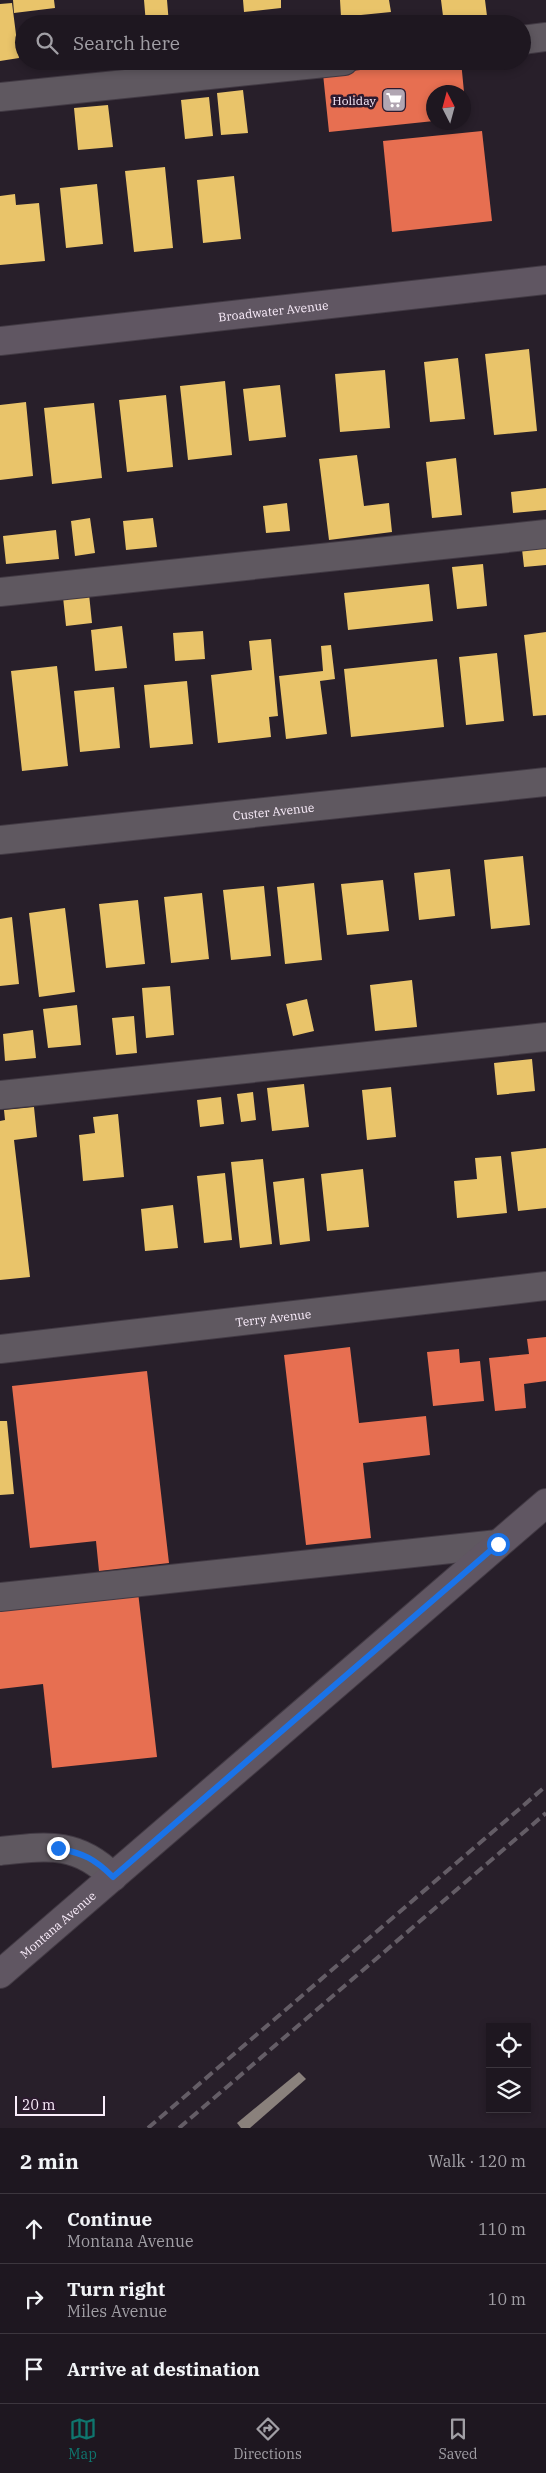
<!DOCTYPE html>
<meta charset="utf-8">
<style>
body{margin:0;font-family:"IBM Plex Serif",serif;background:#262029;color:#f1f3f6}
.controls{position:absolute;right:15px;bottom:15px;display:grid;overflow:hidden;border-radius:0px;box-shadow:0 2px 8px #0003}
.controls button{width:45px;height:45px;display:grid;place-items:center;padding:0;border:0;border-bottom:1px solid #3c363e;background:#1e1720;color:#f1f3f6;font:25px sans-serif}
.compass{position:absolute;left:426px;top:85px;width:45px;height:45px;border-radius:50%;background:#1e1720;box-shadow:0 2px 8px #0003;rotate:354deg}
.scale{position:absolute;left:15px;bottom:12px;width:90px;box-sizing:border-box;padding-left:5px;border:2px solid #fbeefc;border-top:0;font-size:14px;line-height:18px;white-space:nowrap;color:#fbeefc;-webkit-text-stroke:4px #2c1a2f;paint-order:stroke}
.stop{position:absolute;width:15px;height:15px;margin:-11px;border:4px solid #1a73e8;border-radius:50%;background:#fff}
.stop.end{background:#1a73e8;border-color:#fff;box-shadow:0 1px 5px #0008}
.list{margin:0;padding:0;list-style:none}
h2{display:flex;justify-content:space-between;align-items:center;height:65px;margin:0;padding:0 20px;font-size:21px}
h2 small{font-size:16px;font-weight:400;color:#a19fa5}
.list li{display:grid;grid-template-columns:32px 1fr auto;gap:15px;align-items:center;box-sizing:border-box;height:70px;padding:0 20px;border-top:1px solid #3c363e}
.list b{display:block;font-size:19px;white-space:nowrap}
.list p{margin:0;font-size:16px;white-space:nowrap;color:#a19fa5}
.list em{font-size:16px;font-style:normal;color:#a19fa5}
.icon{flex:none;width:28px;height:28px;fill:none;stroke:currentColor;stroke-width:2;stroke-linecap:round;stroke-linejoin:round}
.map{position:relative;flex:none;width:546px;height:2128px;overflow:hidden}
.search{position:absolute;background:#1e1720;box-shadow:0 2px 8px #0003;left:15px;right:15px;top:15px;height:55px;display:flex;align-items:center;gap:12px;box-sizing:border-box;padding:0 18px;border-radius:28px;color:#a19fa5;font-size:19px}
.sheet{height:275px;background:#1e1720}
nav{display:flex;justify-content:space-around;align-items:center;box-sizing:border-box;height:70px;border-top:1px solid #3c363e;background:#1e1720;font-size:14px;color:#a19fa5}
nav a{display:grid;justify-items:center;gap:2px}
nav .on{color:#0f766e}
.map>svg:first-child{display:block}
</style>
<div class="map">
<svg width="546" height="2128" viewBox="0 0 546 2128">
<rect width="100%" height="100%" fill="#281f2a"/>
<!-- homes -->
<path fill="#e9c46a" d="M13,0H54L55,8L14,13Z
M144,0H167L169,24H146Z
M243,0H281V8L244,12Z
M340,0H389L391,12L341,17Z
M441,0H485L488,24H444Z
M12,3L19,58L0,61V4Z
M243,90L248,133L221,135L217,93Z
M209,97L213,136L185,139L181,100Z
M108,105L113,147L78,150L74,108Z
M165,167L173,248L134,252L125,171Z
M234,176L241,239L203,243L197,180Z
M97,184L103,244L66,248L60,188Z
M15,194L16,205L39,203L45,261L0,265V196Z
M529,349L537,431L494,435L485,354Z
M458,358L465,419L430,422L424,362Z
M385,370L390,428L340,432L335,374Z
M225,381L232,455L188,460L180,386Z
M280,385L286,437L249,441L243,389Z
M166,395L173,467L127,472L119,400Z
M26,402L33,476L0,480V405Z
M94,403L102,478L52,484L44,408Z
M357,455L364,506L389,503L392,532L329,540L319,459Z
M456,458L462,515L432,518L426,462Z
M546,488V510L513,513L511,492Z
M287,503L290,531L266,533L263,506Z
M90,518L95,553L75,556L71,521Z
M153,518L157,547L126,550L123,521Z
M56,530L59,559L6,564L3,536Z
M546,546V565L524,567L522,549Z
M483,564L487,606L457,609L452,567Z
M429,584L433,621L348,630L344,593Z
M89,594L92,623L66,626L63,597Z
M122,626L127,668L95,671L91,630Z
M203,631L205,659L175,661L173,633Z
M546,632V715L533,716L524,635Z
M271,639L278,716L269,717L271,737L218,743L211,675L252,670L249,641Z
M331,645L335,679L320,681L327,734L286,739L279,676L323,671L321,646Z
M497,653L504,721L466,725L459,657Z
M437,659L444,727L351,737L344,669Z
M57,666L68,766L22,771L11,671Z
M187,681L193,744L150,748L144,685Z
M114,687L120,748L80,752L74,691Z
M523,856L530,925L491,929L484,860Z
M450,869L455,916L419,920L414,873Z
M383,880L389,931L347,935L341,884Z
M314,883L322,960L285,964L277,887Z
M264,886L271,956L231,960L223,890Z
M202,893L209,959L171,963L164,897Z
M138,900L145,964L106,968L99,904Z
M65,908L75,992L39,997L29,913Z
M12,917L19,984L0,986V919Z
M412,980L417,1027L375,1031L370,985Z
M170,986L174,1035L146,1038L142,988Z
M307,999L314,1031L293,1036L286,1004Z
M77,1005L81,1045L48,1048L43,1009Z
M134,1016L137,1053L116,1055L112,1018Z
M33,1030L36,1058L5,1061L3,1034Z
M532,1059L535,1091L497,1095L494,1063Z
M304,1084L309,1127L272,1131L267,1088Z
M391,1087L396,1137L367,1140L362,1090Z
M253,1092L256,1120L241,1122L237,1094Z
M221,1097L224,1124L200,1127L197,1100Z
M34,1107L37,1137L14,1140L30,1277L0,1280V1121L5,1120L4,1110Z
M118,1114L124,1177L83,1181L79,1135L95,1133L93,1117Z
M546,1148V1208L518,1211L511,1152Z
M501,1156L507,1213L457,1218L454,1181L477,1179L475,1158Z
M263,1159L272,1244L240,1248L231,1162Z
M363,1169L369,1227L327,1231L321,1174Z
M225,1173L232,1240L204,1243L197,1176Z
M304,1178L310,1241L280,1245L273,1182Z
M173,1205L178,1248L145,1251L141,1209Z
M0,1421H7L14,1494L0,1495Z"/>
<!-- shops -->
<path fill="#e76f51" d="M444,61H461L464,92H434V121L329,132L323,74Z
M464,97L467,117L464,118Z
M482,131L492,221L392,232L383,141Z
M546,1337V1381L524,1384L526,1408L495,1411L489,1358L529,1354L527,1339Z
M350,1347L359,1423L426,1416L430,1455L363,1463L371,1538L306,1545L284,1355Z
M459,1349L460,1363L480,1361L484,1401L433,1406L427,1352Z
M147,1371L169,1563L99,1571L96,1541L30,1548L12,1386Z
M138,1592L157,1757L52,1768L43,1684L0,1689V1607Z"/>
<!-- industry -->
<path fill="#8a817c" d="M299,2072L306,2079L250,2128H241L237,2123Z"/>
<g fill="none" stroke-linecap="round" stroke-linejoin="round">
<defs>
<g id="minor">
<path d="M522,40L546,37"/>
<path d="M0,97L344,61"/>
<path d="M0,592L546,534"/>
<path id="s1" d="M0,840L546,782"/>
<path d="M0,1095L546,1037"/>
<path id="s2" d="M0,1349L546,1286"/>
<path d="M0,1597L498,1544"/>
<path d="M0,1851C47,1846 77,1841 113,1877"/>
</g>
<g id="major">
<path id="s3" d="M0,341L546,280"/>
<path id="s4" d="M0,1974L546,1503"/>
</g>
</defs>
<!-- minor casing -->
<use href="#minor" stroke="#423a44" stroke-width="30"/>
<!-- major casing -->
<use href="#major" stroke="#423a44" stroke-width="30"/>
<!-- minor -->
<use href="#minor" stroke="#5f5860" stroke-width="28"/>
<!-- major -->
<use href="#major" stroke="#605662" stroke-width="28"/>
<!-- rail -->
<path stroke="#645d66" stroke-width="4" stroke-dasharray="10 5" stroke-linecap="butt" d="M148,2128L546,1786
M179,2128L546,1813"/>
</g>
<g fill="none" stroke-linecap="round" stroke-linejoin="round">
<!-- route -->
<path stroke="#1a73e8" stroke-width="6" d="M58,1848C84,1854 94,1858 113,1877L498,1544"/>
</g>
<!-- icons -->
<defs>
<symbol id="supermarket-square" viewBox="-11 -11 22 22"><rect x="-9" y="-9" width="18" height="18" rx="4" fill="#b1a6b2" stroke="#2c1a2f"/><path d="M-6-5.5h2.5l.6 2H6L4.5 2H-2.5L-4.4-4H-6ZM-1.5 3.2a1.3 1.3 0 1 0 .1 0ZM3 3.2a1.3 1.3 0 1 0 .1 0Z" fill="#fff"/></symbol>
</defs>
<g fill-rule="evenodd">
<use href="#supermarket-square" x="380" y="86" width="28" height="28"/>
</g>
<g text-anchor="middle" dominant-baseline="central" stroke-width="5" stroke-linejoin="round" paint-order="stroke">
<!-- poi labels -->
<g font-size="12" fill="#fbeefc" stroke="#2c1a2f" text-anchor="end">
<text x="376" y="100">Holiday</text>
</g>
<!-- street labels -->
<g font-size="12" fill="#fbeefc" stroke="#2c1a2f">
<text stroke="none"><textPath href="#s3" startOffset="275">Broadwater Avenue</textPath></text>
<text stroke="none"><textPath href="#s1" startOffset="275">Custer Avenue</textPath></text>
<text stroke="none"><textPath href="#s2" startOffset="275">Terry Avenue</textPath></text>
<text stroke="none"><textPath href="#s4" startOffset="76">Montana Avenue</textPath></text>
</g>
</g>
</svg>
<div class="controls">
<button><svg class="icon" aria-label="locate" viewBox="0 0 24 24"><circle cx="12" cy="12" r="6"/><path d="M12 2v4M12 18v4M2 12h4M18 12h4"/></svg></button>
<button><svg class="icon" aria-label="layers" viewBox="0 0 24 24"><path d="M12 4l9 5-9 5-9-5zM3 14l9 5 9-5"/></svg></button>
</div>
<svg class="compass" viewBox="-18 -18 36 36"><path d="M0-13l5 13h-10z" fill="#e53935"/><path d="M0 13l5-13h-10z" fill="#a19fa5"/></svg>
<div class="scale">20 m</div>
<div class="stop" style="left:498px;top:1544px"></div>
<div class="stop end" style="left:58px;top:1848px"></div>
<div class="search"><svg class="icon" aria-label="search" viewBox="0 0 24 24"><circle cx="10" cy="10" r="6"/><path d="M15 15l6 6"/></svg>Search here</div>
</div>
<section class="sheet">
<h2>2 min<small>Walk · 120 m</small></h2>
<ul class="list">
<li><svg class="icon" aria-label="ahead" viewBox="0 0 24 24"><path d="M12 20V5M6 11l6-6 6 6"/></svg><div><b>Continue</b><p>Montana Avenue</p></div><em>110 m</em></li>
<li><svg class="icon" aria-label="right" viewBox="0 0 24 24"><path d="M7 20v-9h11M14 6l5 5-5 5"/></svg><div><b>Turn right</b><p>Miles Avenue</p></div><em>10 m</em></li>
<li><svg class="icon" aria-label="arrive" viewBox="0 0 24 24"><path d="M6 21V4h12l-3 4 3 4H6"/></svg><div><b>Arrive at destination</b></div></li>
</ul>
</section>
<nav>
<a class="on"><svg class="icon" aria-label="map" viewBox="0 0 24 24"><path d="M3 6l6-2 6 2 6-2v14l-6 2-6-2-6 2zM9 4v14M15 6v14"/></svg>Map</a>
<a><svg class="icon" aria-label="directions" viewBox="0 0 24 24"><path d="M12 3l9 9-9 9-9-9zM9 14v-3h6M13 9l2 2-2 2"/></svg>Directions</a>
<a><svg class="icon" aria-label="saved" viewBox="0 0 24 24"><path d="M7 4h10v16l-5-4-5 4z"/></svg>Saved</a>
</nav>
